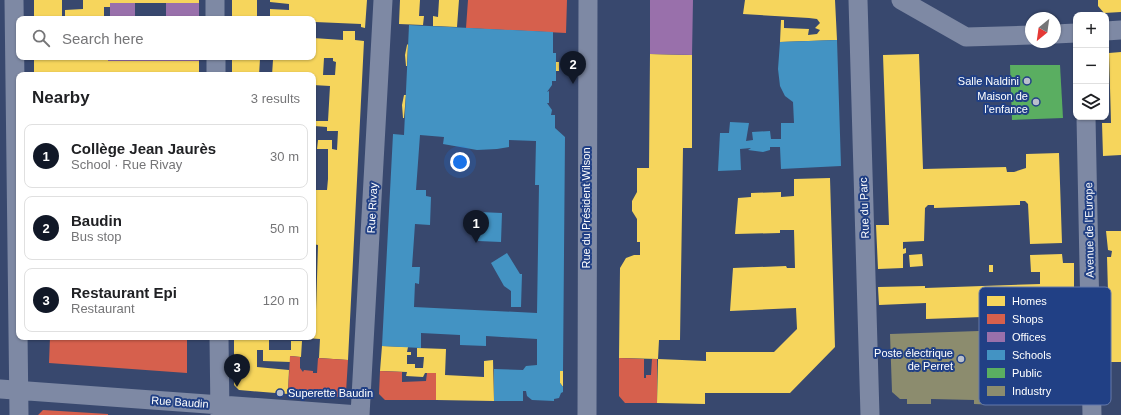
<!DOCTYPE html>
<meta charset="utf-8">
<style>
body{margin:0;font-family:Helvetica,sans-serif;background:#f2f2f2;color:#202124}
.controls{position:absolute;right:12px;top:12px;display:grid;overflow:hidden;border-radius:8px;box-shadow:0 1px 3px #0004}
.controls button{width:36px;height:36px;display:grid;place-items:center;padding:0;border:0;border-bottom:1px solid #e0e0e0;background:#fff;color:#202124;font:20px sans-serif}
.compass{position:absolute;left:1025px;top:12px;width:36px;height:36px;border-radius:50%;background:#fff;box-shadow:0 1px 3px #0004;rotate:209deg}
.you{position:absolute;left:460px;top:162px;width:14px;height:14px;margin:-10px;border:3px solid #fff;border-radius:50%;background:#1a73e8;box-shadow:0 0 0 6px #1a73e833}
.badge{display:grid;place-items:center;width:26px;height:26px;border-radius:50%;background:#111827;color:#fff;font-size:13px;font-weight:700}
.pin{position:absolute;translate:-50% -33px;filter:drop-shadow(0 1px 2px #0008)}
.pin::after{content:'';position:absolute;top:21px;width:14px;height:12px;background:inherit;clip-path:polygon(0 0,100% 0,50% 100%)}
.list{margin:0;padding:0;list-style:none}
h2{display:flex;justify-content:space-between;align-items:center;height:52px;margin:0;padding:0 16px;font-size:17px}
h2 small{font-size:13px;font-weight:400;color:#757577}
.list li{display:grid;grid-template-columns:26px 1fr auto;gap:12px;align-items:center;box-sizing:border-box;height:64px;margin:0 8px 8px;padding:0 8px;border:1px solid #e0e0e0;border-radius:8px}
.list b{display:block;font-size:15px;white-space:nowrap}
.list p{margin:0;font-size:13px;white-space:nowrap;color:#757577}
.list em{font-size:13px;font-style:normal;color:#757577}
.icon{flex:none;width:22px;height:22px;fill:none;stroke:currentColor;stroke-width:2;stroke-linecap:round;stroke-linejoin:round}
.map{position:relative;flex:none;width:1121px;height:415px;overflow:hidden}
.search{position:absolute;background:#fff;box-shadow:0 1px 3px #0004;left:16px;top:16px;width:300px;height:44px;display:flex;align-items:center;gap:10px;box-sizing:border-box;padding:0 14px;border-radius:8px;color:#757577;font-size:15px}
.panel{position:absolute;background:#fff;box-shadow:0 1px 3px #0004;left:16px;top:72px;width:300px;height:268px;border-radius:8px}
.map>svg:first-child{display:block}
</style>
<div class="map">
<svg width="1121" height="415" viewBox="0 0 1121 415">
<rect width="100%" height="100%" fill="#38486e"/>
<!-- homes -->
<path fill="#f6d55c" fill-rule="evenodd" d="M34,0H62V18L34,19Z
M83,0H199V3H110V7H104V16H110V19H65V10L83,9Z
M232,0H257V19H232Z
M270,0H367L365,28L361,27V24L315,22L313,32V19H270V9L289,10V4L270,2Z
M400,0H420L419,16H424L423,25L399,24Z
M439,0H459L457,27L433,26V16L438,17Z
M745,0H835L837,40L780,42L781,20H784V28L809,29L808,35L817,34L820,30L815,28L820,23L817,19L809,18L743,14Z
M1098,0H1121V12L1104,13L1098,6Z
M343,31H355V40L364,41L348,360L319,358L320,339L306,338L313,337V310H316L318,245L313,244V190H327L328,179V149H317L318,140H332V149L337,150L338,131H327V127L314,126L313,132V121H328L330,86L313,85V75H272L273,60L260,59L259,75H232V57H313V38L343,40ZM324,58H333V61L336,62L335,75H323Z
M408,44L407,66H406L405,55L407,45Z
M1121,52V155L1103,156L1102,123H1111L1109,53Z
M650,54L692,55V148H683L680,340H659L658,359L706,361V352H774L797,329L796,308L730,311L733,268L786,266L787,268H795L794,230H780V233L735,234L738,198L751,197V193L781,192V197L794,196V179L830,178L835,347L790,393H705V404L657,403L658,359L619,358L620,268L626,258L634,255H640V242H637V219L632,211V201L637,192V168H649Z
M919,54L923,169L1006,167L1007,172H1014L1026,168V154L1059,153L1062,243L1030,244L1028,204L1025,201H1020V205H1017L934,208V205H928L925,208L924,241L903,242V249L906,248V253L903,254V268L878,269L876,225H889L883,55Z
M34,57H108V61H199V75H166V73L34,75Z
M556,62H559V71H556Z
M1003,77H1009L1010,85H1003Z
M404,95H406L404,118H403L402,105Z
M1106,231H1121V362H1110L1107,257H1111L1112,251L1108,250Z
M922,254L923,266L910,267L909,255Z
M1062,254L1063,263H1074V301L1072,300L1074,308L1077,361L1058,360L1057,405L1032,401L1030,322L990,323L989,298H981L982,317L926,319V303L879,305L878,287L925,286V288L1040,284V272H1031L1030,255Z
M989,265H993V272H989Z
M234,337H269V350H291V341H302L301,357L290,356V362L263,361V350H257V367L289,370L288,394L239,390L234,385Z
M382,346L408,347L407,352H411V355H407V364H415V368H423L424,357H417V348L446,349L445,375L484,377V361L493,360L494,401L436,400V373H425L423,377L406,376L407,372L380,371Z
M560,371H563V387L560,383Z"/>
<!-- shops -->
<path fill="#d6604d" d="M468,0H567L566,33L466,28Z
M50,337H187V373L49,363Z
M290,356L300,357V368L303,372L304,370L313,371V373H317L318,358L348,360L346,392L340,397L288,394Z
M619,358L644,359V378H646V375H651L652,359H657V403H625L619,396Z
M380,371L402,372V382L426,381L427,373H436V400H385L379,394Z
M43,410L108,414V415H38Z"/>
<!-- offices -->
<path fill="#9970ab" d="M650,0H693L692,55L650,54Z
M110,3H135V19H110Z
M166,3H199V19H166Z
M108,57H199V61H108Z"/>
<!-- schools -->
<path fill="#4393c3" fill-rule="evenodd" d="M409,25L553,32V53H556V81H552V85L547,92L549,91V103H547L552,110L551,115H555V128L565,137L563,371H560V383L563,387V392L561,393L559,398L554,399V401L532,400L527,396L526,391H523V401H494V369L523,370L526,366L537,365V339L486,336V346L460,345V335L421,333V348L382,346L393,134L404,135ZM420,135L444,137L443,144L477,150L497,149L509,147V140L536,141L535,185H539L537,313L414,307L415,283L419,284L420,267H412L415,224L430,225L431,197L426,196V190H416Z
M837,40L841,166L781,169L780,147H770V150L763,152L748,150L751,148L740,149L741,170L718,171L720,133H729L730,122L749,123L746,141L753,140L752,132L770,131L771,139H781V123H794L793,102L785,96L780,86L778,69L780,42Z
M479,212L502,213L501,242L478,241Z
M507,253L520,274H522L521,307H511V291L504,286L491,263Z"/>
<!-- public -->
<path fill="#5aae61" d="M1010,65H1060L1063,118L1012,120Z"/>
<!-- industry -->
<path fill="#8c8c6e" d="M1008,322H1030L1032,401L998,400L999,405L974,404V400L931,399V404H907V399H900L892,392L890,334L1008,330Z"/>
<g fill="none" stroke-linecap="round" stroke-linejoin="round">
<!-- street -->
<path stroke="#7e89a4" stroke-width="19" d="M14,0L19,415
M215,0V19
M858,0L870,415
M901,0L966,37L1031,35
M1106,31L1121,30
M1055,34L1076,33
M216,57V75
M1086,117L1092,415
M219,337L220,415
M0,389L359,415
M360,415L383,0
M587,415L588,0"/>
</g>
<!-- markers -->
<g fill="#b9bfcc" stroke="#214085" stroke-width="1.5">
<circle cx="1027" cy="81" r="4"/>
<circle cx="1036" cy="102" r="4"/>
<circle cx="961" cy="359" r="4"/>
<circle cx="280" cy="393" r="4"/>
</g>
<g text-anchor="middle" dominant-baseline="central" stroke-width="4" stroke-linejoin="round" paint-order="stroke">
<!-- poi labels -->
<g font-size="11" fill="#fff" stroke="#214085" text-anchor="end">
<text x="1019" y="81">Salle Naldini</text>
<text x="1028" y="96">Maison de<tspan x="1028" dy="13">l'enfance</tspan></text>
<text x="953" y="353">Poste électrique<tspan x="953" dy="13">de Perret</tspan></text>
<text x="288" y="393" text-anchor="start">Superette Baudin</text>
</g>
<!-- street labels -->
<g font-size="11" fill="#fff" stroke="#214085">
<text transform="translate(372 208) rotate(-87)">Rue Rivay</text>
<text transform="translate(586 208) rotate(-90)">Rue du Président Wilson</text>
<text transform="translate(864 208) rotate(-92)">Rue du Parc</text>
<text transform="translate(1089 230) rotate(-91)">Avenue de l'Europe</text>
<text transform="translate(180 402) rotate(4)">Rue Baudin</text>
</g>
</g>
<!-- legend -->
<rect x="979" y="287" width="132" height="118" rx="6" fill="#214085" stroke="#6479aa" stroke-width="1"/>
<rect x="987" y="296" width="18" height="10" fill="#f6d55c"/>
<rect x="987" y="314" width="18" height="10" fill="#d6604d"/>
<rect x="987" y="332" width="18" height="10" fill="#9970ab"/>
<rect x="987" y="350" width="18" height="10" fill="#4393c3"/>
<rect x="987" y="368" width="18" height="10" fill="#5aae61"/>
<rect x="987" y="386" width="18" height="10" fill="#8c8c6e"/>
<g font-size="11" fill="#fff">
<text x="1012" y="305">Homes</text>
<text x="1012" y="323">Shops</text>
<text x="1012" y="341">Offices</text>
<text x="1012" y="359">Schools</text>
<text x="1012" y="377">Public</text>
<text x="1012" y="395">Industry</text>
</g>
</svg>
<div class="controls">
<button>+</button>
<button>−</button>
<button><svg class="icon" aria-label="layers" viewBox="0 0 24 24"><path d="M12 4l9 5-9 5-9-5zM3 14l9 5 9-5"/></svg></button>
</div>
<svg class="compass" viewBox="-18 -18 36 36"><path d="M0-13l5 13h-10z" fill="#e53935"/><path d="M0 13l5-13h-10z" fill="#757577"/></svg>
<div class="you"></div>
<div class="pin badge" style="left:476px;top:243px">1</div>
<div class="pin badge" style="left:573px;top:84px">2</div>
<div class="pin badge" style="left:237px;top:387px">3</div>
<div class="search"><svg class="icon" aria-label="search" viewBox="0 0 24 24"><circle cx="10" cy="10" r="6"/><path d="M15 15l6 6"/></svg>Search here</div>
<section class="panel">
<h2>Nearby<small>3 results</small></h2>
<ul class="list">
<li><span class="badge">1</span><div><b>Collège Jean Jaurès</b><p>School · Rue Rivay</p></div><em>30 m</em></li>
<li><span class="badge">2</span><div><b>Baudin</b><p>Bus stop</p></div><em>50 m</em></li>
<li><span class="badge">3</span><div><b>Restaurant Epi</b><p>Restaurant</p></div><em>120 m</em></li>
</ul>
</section>
</div>
